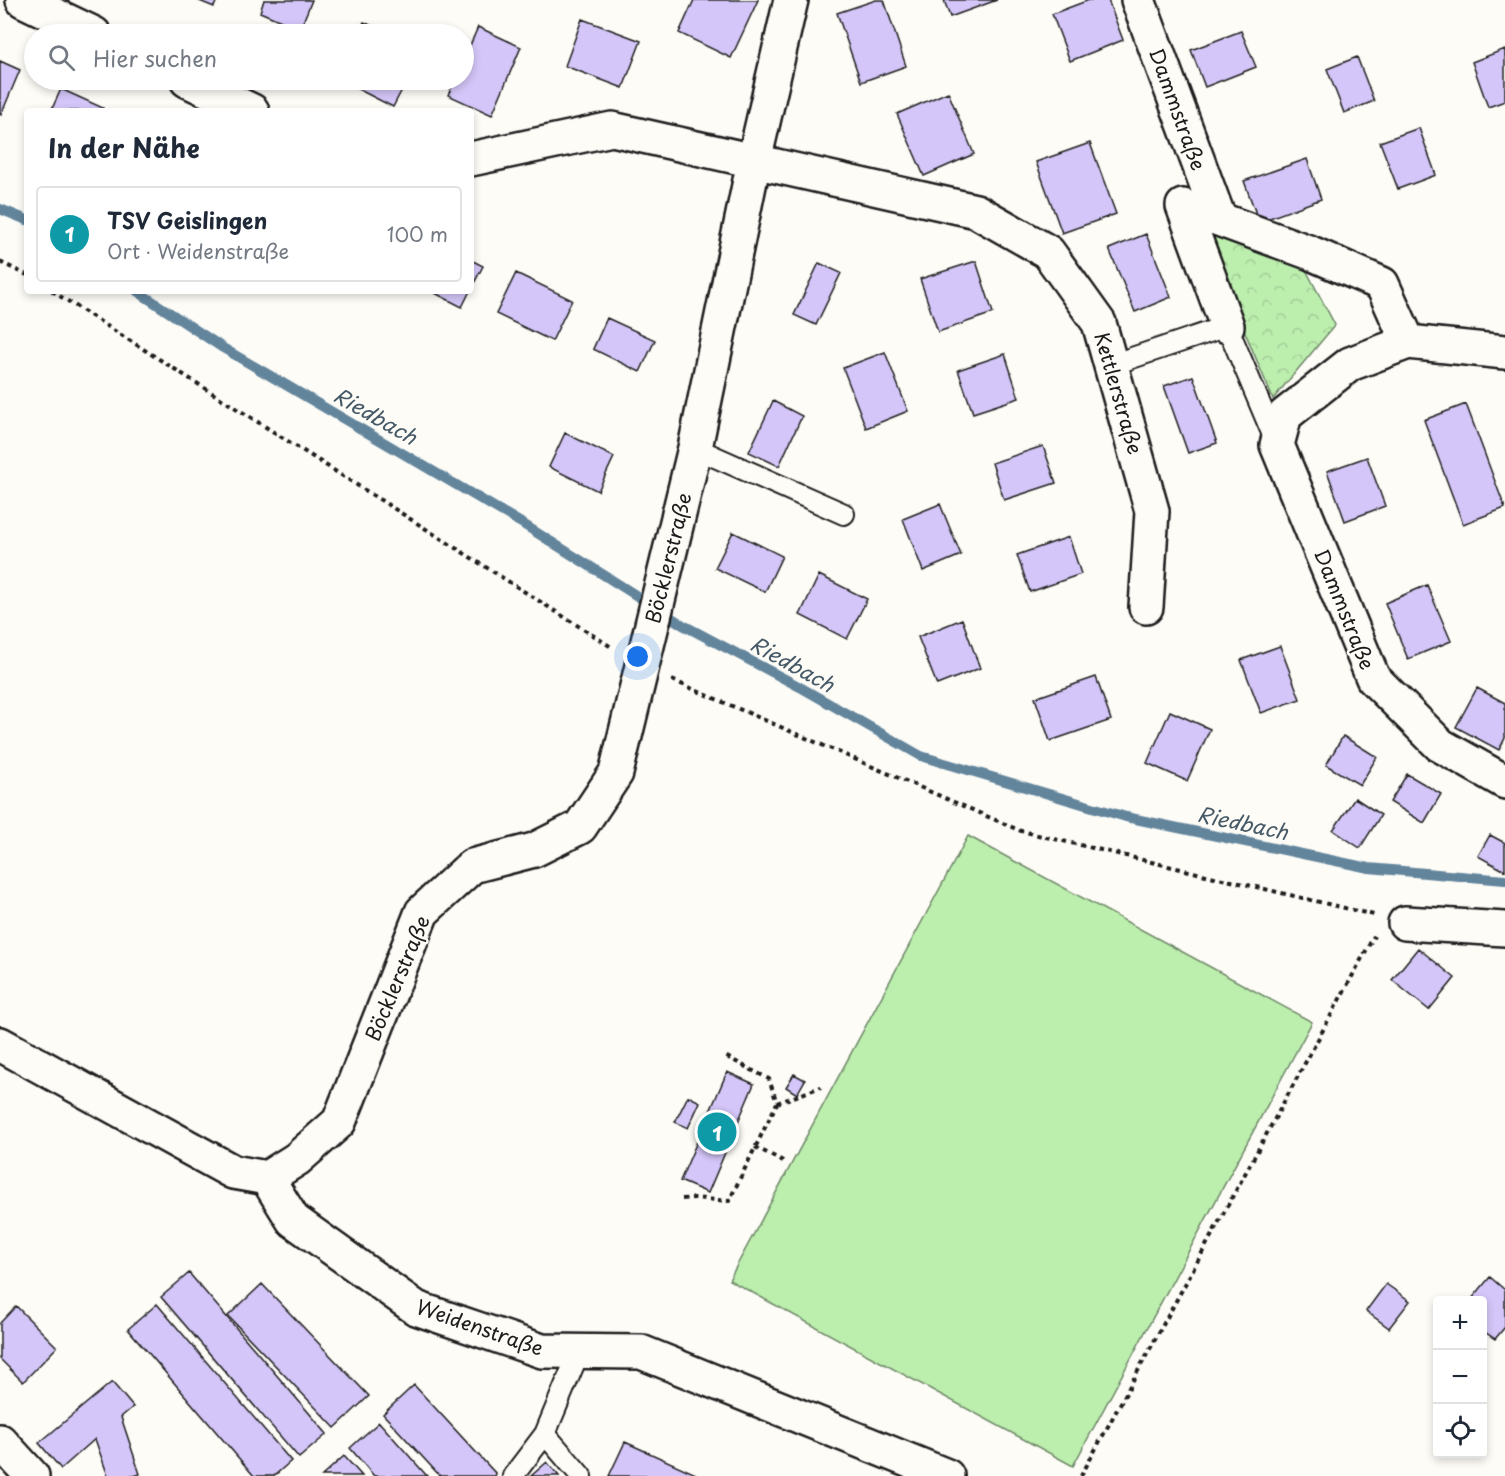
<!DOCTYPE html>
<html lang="de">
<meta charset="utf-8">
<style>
body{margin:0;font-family:"Playpen Sans",sans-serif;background:#f2f2f3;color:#1f2937}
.controls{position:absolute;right:18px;bottom:18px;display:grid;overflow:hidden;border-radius:6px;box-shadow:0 3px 9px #0003}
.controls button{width:54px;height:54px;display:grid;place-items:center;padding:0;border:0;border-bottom:2px solid #e0e1e3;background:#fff;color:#1f2937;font:30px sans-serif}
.you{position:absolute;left:638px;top:657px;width:21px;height:21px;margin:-15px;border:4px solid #fff;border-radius:50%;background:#1a73e8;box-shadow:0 0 0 9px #1a73e833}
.badge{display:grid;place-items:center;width:39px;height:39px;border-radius:50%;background:#1c1c1c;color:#fff;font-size:20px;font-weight:700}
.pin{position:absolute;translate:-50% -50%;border:3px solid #fff;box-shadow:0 2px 6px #0006}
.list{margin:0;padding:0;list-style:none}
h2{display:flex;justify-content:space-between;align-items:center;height:78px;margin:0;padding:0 24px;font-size:26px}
h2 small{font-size:20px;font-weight:400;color:#747a83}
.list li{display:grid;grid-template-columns:39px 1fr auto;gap:18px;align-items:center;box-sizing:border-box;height:96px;margin:0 12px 12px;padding:0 12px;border:2px solid #e0e1e3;border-radius:6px}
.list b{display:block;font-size:22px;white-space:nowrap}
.list p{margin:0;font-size:20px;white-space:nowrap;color:#747a83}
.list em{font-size:20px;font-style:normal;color:#747a83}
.icon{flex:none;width:33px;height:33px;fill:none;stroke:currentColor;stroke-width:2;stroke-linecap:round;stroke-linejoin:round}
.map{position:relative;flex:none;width:1505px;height:1476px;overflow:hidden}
.search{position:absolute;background:#fff;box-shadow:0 3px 9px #0003;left:24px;top:24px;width:450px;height:66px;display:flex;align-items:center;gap:15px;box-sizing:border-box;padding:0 21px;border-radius:33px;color:#747a83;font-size:22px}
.panel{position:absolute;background:#fff;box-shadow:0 3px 9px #0003;left:24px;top:108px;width:450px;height:186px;border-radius:6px}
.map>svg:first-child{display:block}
</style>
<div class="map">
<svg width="1505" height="1476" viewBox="0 0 1505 1476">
<defs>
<pattern id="park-crowns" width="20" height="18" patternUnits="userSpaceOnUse" patternTransform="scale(1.5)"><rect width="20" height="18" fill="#bceeae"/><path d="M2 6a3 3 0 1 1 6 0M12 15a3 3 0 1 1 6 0" fill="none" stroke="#a1cc95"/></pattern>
</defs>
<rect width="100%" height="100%" fill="#fdfcf7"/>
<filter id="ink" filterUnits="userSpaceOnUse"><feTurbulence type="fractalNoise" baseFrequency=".0167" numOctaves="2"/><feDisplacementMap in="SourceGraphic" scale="12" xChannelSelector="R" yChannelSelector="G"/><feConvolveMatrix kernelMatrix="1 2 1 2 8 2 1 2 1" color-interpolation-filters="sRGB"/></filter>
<g filter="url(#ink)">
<!-- park -->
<path fill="url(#park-crowns)" stroke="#6c8565" stroke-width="1.5" d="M1203,232L1306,270L1335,325L1273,399Z"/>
<!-- garden -->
<path fill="#bceeae" stroke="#6c8565" stroke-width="1.5" d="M968,836L1312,1022L1073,1466L729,1280Z"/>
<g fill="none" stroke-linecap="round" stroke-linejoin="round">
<!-- stream -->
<path stroke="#63859c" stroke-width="10" d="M0,209L27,220
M137,291L223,348L523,524L683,625L800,687L921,756L1126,817L1369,868L1505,880"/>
</g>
<!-- building -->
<path fill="#d4c6f8" stroke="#1c1c1c" stroke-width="1.5" d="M197,0H217L214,7Z
M264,0H312L300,29L260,12Z
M694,0H758L731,58L679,33Z
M876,0H884L906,66L861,82L837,13Z
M944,0H997L950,17Z
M1089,0H1108L1123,40L1070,61L1052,14Z
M582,19L641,41L623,88L565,66Z
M364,22L389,34H357Z
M478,27L521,47L492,115L448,95L455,80H464V59Z
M1241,31L1256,67L1205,87L1191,50Z
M1505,49V101L1488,107L1472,62Z
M1357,57L1374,101L1344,113L1327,69Z
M0,61L20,70L1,115L0,114Z
M340,80H407L393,107Z
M61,89L103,108L101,111H51Z
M948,92L974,154L924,176L897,114Z
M1419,128L1436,175L1398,189L1380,142Z
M1090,143L1116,214L1062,233L1036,162Z
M1307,159L1321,199L1259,222L1244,181Z
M1146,234L1171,297L1135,312L1109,249Z
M471,260L483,266L471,289Z
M976,261L993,313L938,332L920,279Z
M819,263L841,273L816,325L794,315Z
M516,273L572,300L552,341L496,314Z
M431,291H470L462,307Z
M607,318L655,340L640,372L593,349Z
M885,352L908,411L866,428L843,368Z
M1005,354L1019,398L973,413L958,370Z
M1193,376L1217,443L1188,453L1164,386Z
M773,401L802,416L779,466L749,452Z
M1466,404L1505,508L1463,524L1424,420Z
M565,433L614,457L598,491L549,467Z
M1043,446L1056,483L1004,500L992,463Z
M1367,457L1385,506L1345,521L1327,471Z
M940,504L961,555L923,571L903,519Z
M733,532L782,556L765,592L715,568Z
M1069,537L1081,574L1030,592L1017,555Z
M819,575L867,599L847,639L800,615Z
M1427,585L1451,641L1408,659L1385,603Z
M962,619L980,668L937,685L918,637Z
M1280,646L1300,699L1261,713L1241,660Z
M1096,677L1111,720L1050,741L1035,698Z
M1477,688L1505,703V738L1499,750L1456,727Z
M1170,711L1210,729L1187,781L1147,763Z
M1343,736L1377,757L1360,785L1326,765Z
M1407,774L1441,794L1424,823L1390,802Z
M1355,798L1381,815L1360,848L1333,830Z
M1490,835L1505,843V871L1478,856Z
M1418,948L1455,978L1429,1010L1392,980Z
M727,1072L754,1084L708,1193L680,1181Z
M794,1074L805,1080L797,1094L786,1087Z
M688,1096L700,1102L688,1128L675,1122Z
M189,1273L327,1434L299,1458L161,1297Z
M1490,1277L1505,1290V1327L1495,1339L1482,1330V1300H1471Z
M262,1284L369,1396L335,1428L228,1316Z
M1386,1284L1410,1301L1389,1328L1366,1311Z
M157,1304L291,1461L274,1476H254L128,1329Z
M16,1306L57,1347L23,1382L0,1359V1323Z
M112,1382L133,1407L121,1417L140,1474L134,1476H108L95,1439L61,1469L39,1443Z
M414,1385L496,1474L495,1476H440L383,1414Z
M379,1422L427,1476H374L350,1448Z
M625,1442L696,1474L695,1476H609Z
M344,1456L362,1476H322Z
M547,1462L559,1476H531Z"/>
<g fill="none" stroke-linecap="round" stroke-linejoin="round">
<defs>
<path id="service" d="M1111,365L1227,326L1276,442
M695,448L844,514
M545,1434L581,1476
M513,1476L545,1434L579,1352"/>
<path id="minor" d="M23,0L94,34
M1138,0L1219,218
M187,80L252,111
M471,159L612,129L976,211L1048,252L1099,323L1152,511L1146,607
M1183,206L1311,253L1382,284L1408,342
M1183,206L1227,326
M1505,352L1408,342L1350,364L1285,415L1277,445L1373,678L1440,745L1505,782
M1405,923L1505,929
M0,1044L233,1172L267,1178L293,1220L416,1308L542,1351L641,1352L947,1476
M267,1178L297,1159L339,1122L422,912L472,866L534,850L580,827L616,773L695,448L754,161L791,0
M0,1441L32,1476"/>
</defs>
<!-- service casing -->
<use href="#service" stroke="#1c1c1c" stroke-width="24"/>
<!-- minor casing -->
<use href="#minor" stroke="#1c1c1c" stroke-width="38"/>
<!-- path -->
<path stroke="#1c1c1c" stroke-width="4" stroke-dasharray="4.5 4.5" stroke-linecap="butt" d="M0,262L27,275
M52,291L613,648
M672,680L1021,831L1374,915
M777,1103L821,1087
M755,1147L783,1161
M682,1199L694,1198L729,1201L777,1103L769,1079L723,1055
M1081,1476L1374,936"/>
<!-- service -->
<use href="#service" stroke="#fdfcf7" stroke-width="20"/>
<!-- minor -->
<use href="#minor" stroke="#fdfcf7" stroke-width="33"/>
</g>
</g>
<g text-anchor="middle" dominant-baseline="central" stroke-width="5" stroke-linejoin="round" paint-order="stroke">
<!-- street labels -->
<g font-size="20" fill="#1c1c1c" stroke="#fdfcf7">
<text transform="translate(1178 109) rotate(70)">Dammstraße</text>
<text transform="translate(1119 393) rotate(74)">Kettlerstraße</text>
<text transform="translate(668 558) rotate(-76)">Böcklerstraße</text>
<text transform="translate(1345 609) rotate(68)">Dammstraße</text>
<text transform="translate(397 978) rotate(-67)">Böcklerstraße</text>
<text transform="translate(480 1327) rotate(19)">Weidenstraße</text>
</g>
<!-- water labels -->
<g font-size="21" font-style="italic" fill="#465967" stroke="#fdfcf7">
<text transform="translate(376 415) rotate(30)">Riedbach</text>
<text transform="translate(793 663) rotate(29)">Riedbach</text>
<text transform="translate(1243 822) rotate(12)">Riedbach</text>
</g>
</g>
</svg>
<div class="controls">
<button>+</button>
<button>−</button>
<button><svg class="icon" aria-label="locate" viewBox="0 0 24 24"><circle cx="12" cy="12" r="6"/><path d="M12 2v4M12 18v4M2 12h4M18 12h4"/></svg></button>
</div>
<div class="you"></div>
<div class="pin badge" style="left:717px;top:1132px;background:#0f9aa8">1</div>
<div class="search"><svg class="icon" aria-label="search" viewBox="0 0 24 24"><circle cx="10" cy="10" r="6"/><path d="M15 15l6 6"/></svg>Hier suchen</div>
<section class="panel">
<h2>In der Nähe<small></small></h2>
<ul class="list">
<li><span class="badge" style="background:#0f9aa8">1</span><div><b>TSV Geislingen</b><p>Ort · Weidenstraße</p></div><em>100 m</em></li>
</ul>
</section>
</div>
